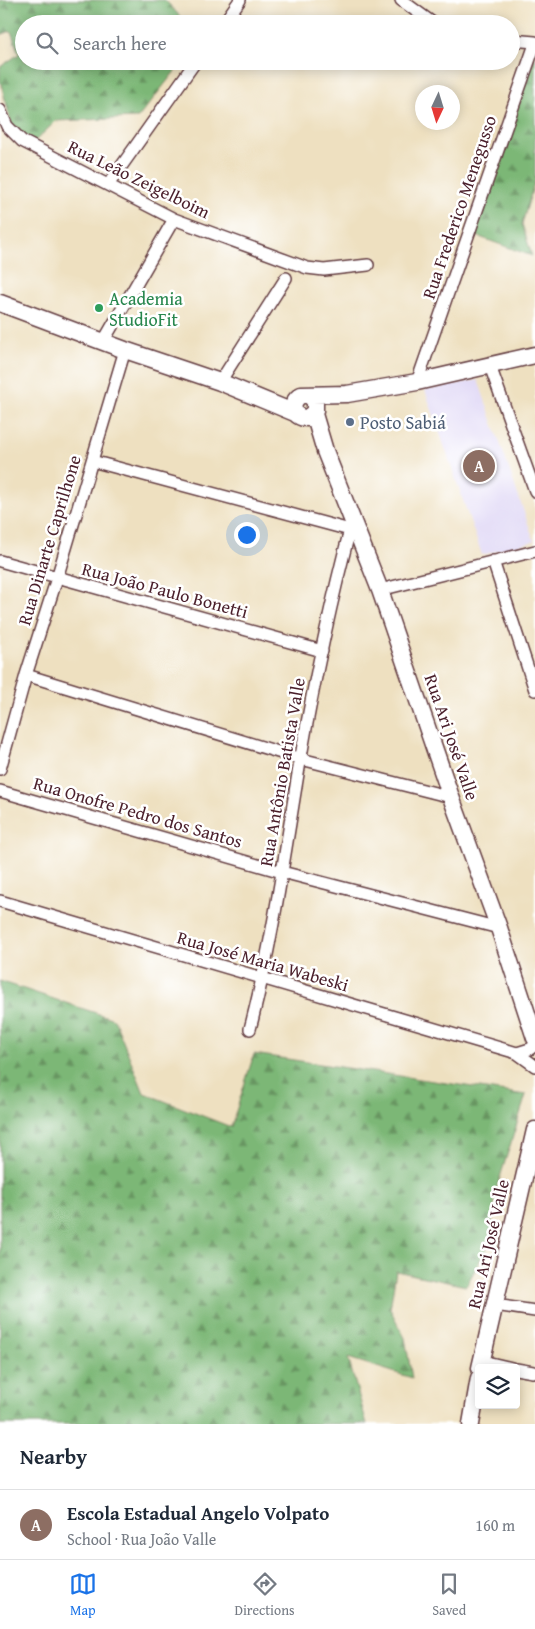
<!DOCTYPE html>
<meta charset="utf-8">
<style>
body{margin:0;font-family:"Gentium Book Plus",serif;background:#f6f6f7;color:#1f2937}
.controls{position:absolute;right:15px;bottom:15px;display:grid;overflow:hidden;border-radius:5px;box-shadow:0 2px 12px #0003}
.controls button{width:45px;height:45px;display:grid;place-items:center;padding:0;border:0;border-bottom:1px solid #e0e1e3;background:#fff;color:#1f2937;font:25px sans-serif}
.compass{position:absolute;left:415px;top:85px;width:45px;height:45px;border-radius:50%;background:#fff;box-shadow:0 2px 12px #0003;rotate:184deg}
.you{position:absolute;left:246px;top:534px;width:18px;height:18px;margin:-12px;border:4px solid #fff;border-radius:50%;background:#1a73e8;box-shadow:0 0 0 8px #1a73e833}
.badge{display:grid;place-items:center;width:32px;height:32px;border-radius:50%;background:#1a73e8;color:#fff;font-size:16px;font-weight:700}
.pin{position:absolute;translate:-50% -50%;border:2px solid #fff;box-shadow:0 1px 5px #0006}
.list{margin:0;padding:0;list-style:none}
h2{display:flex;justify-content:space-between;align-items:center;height:65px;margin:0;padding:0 20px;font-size:21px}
h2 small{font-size:16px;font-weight:400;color:#747a83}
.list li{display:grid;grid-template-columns:32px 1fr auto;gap:15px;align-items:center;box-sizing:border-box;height:70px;padding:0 20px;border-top:1px solid #e0e1e3}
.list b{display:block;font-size:19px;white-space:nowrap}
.list p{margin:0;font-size:16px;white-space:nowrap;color:#747a83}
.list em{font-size:16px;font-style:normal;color:#747a83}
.icon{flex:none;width:28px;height:28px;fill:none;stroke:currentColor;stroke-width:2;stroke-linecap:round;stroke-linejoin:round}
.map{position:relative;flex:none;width:535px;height:1424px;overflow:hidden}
.search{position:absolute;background:#fff;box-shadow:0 2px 12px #0003;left:15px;right:15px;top:15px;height:55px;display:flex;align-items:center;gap:12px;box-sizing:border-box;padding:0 18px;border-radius:28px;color:#747a83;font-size:19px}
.sheet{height:135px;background:#fff}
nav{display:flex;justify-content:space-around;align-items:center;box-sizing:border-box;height:70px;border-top:1px solid #e0e1e3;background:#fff;font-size:14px;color:#747a83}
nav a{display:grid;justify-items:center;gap:2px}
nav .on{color:#1a73e8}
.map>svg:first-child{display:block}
</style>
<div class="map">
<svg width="535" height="1424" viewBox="0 0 535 1424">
<defs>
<pattern id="forest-firs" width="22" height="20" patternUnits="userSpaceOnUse" patternTransform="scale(1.25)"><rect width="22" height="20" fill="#7bb776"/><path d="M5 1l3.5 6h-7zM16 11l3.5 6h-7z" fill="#679461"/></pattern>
</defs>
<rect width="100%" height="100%" fill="#fff"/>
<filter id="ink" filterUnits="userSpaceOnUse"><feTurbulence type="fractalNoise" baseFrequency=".02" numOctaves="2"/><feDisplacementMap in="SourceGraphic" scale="10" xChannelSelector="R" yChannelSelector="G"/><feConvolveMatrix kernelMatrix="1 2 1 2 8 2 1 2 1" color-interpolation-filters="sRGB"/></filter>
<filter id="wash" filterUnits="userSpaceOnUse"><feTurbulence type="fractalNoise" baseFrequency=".0096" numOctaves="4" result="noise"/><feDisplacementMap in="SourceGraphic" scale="20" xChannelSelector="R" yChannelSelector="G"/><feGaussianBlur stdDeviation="1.12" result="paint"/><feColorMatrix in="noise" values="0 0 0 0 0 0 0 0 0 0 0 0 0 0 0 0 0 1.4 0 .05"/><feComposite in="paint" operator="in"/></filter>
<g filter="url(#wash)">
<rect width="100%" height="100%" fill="#eee0c0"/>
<!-- built -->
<path fill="#ded5f5" d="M478,380L534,541L482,555L425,390Z"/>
<!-- forest -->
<path fill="url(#forest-firs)" stroke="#626b50" d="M0,0H165L187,24H24V61H183L138,118L56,121L35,141L13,129L0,80V67L19,54L11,31L0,35Z
M535,55V180L522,224L532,256L474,235Z
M0,981L114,1019L144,1093L231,1127L254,1054L526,1095L497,1187L489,1244L466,1286L396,1271L390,1309L405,1338L412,1378L348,1358L367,1424H0Z"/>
</g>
<g filter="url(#ink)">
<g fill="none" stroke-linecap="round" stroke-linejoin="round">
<defs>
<path id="street" d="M401,0L434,24
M223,24L240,0
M511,40L535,42
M0,110L7,126L22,141L174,219L307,268L324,270L368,265
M108,185L196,61
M103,342L174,219
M490,366L535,491
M220,382L286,278
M417,382L535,44
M92,461L350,530
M0,561L322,651
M493,561L535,690
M380,590L535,551
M26,675L301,759L451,797
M0,769L26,675L57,578L125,350
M0,791L282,872L499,928
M0,901L517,1053L535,1066
M250,1029C273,941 285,851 300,762C314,681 331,601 352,522
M517,1053L530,1049L535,1045
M495,1305L535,1311
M482,1361L512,1368
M516,1369L533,1372"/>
<path id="secondary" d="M0,303L125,350L220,382L295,413
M310,396L315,401V411L308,418C293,419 288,403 301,395L347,394L417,382L535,355
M314,414L325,451L380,590L451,797L499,928L535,1038
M480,1368L535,1130
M471,1424L479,1378"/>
</defs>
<!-- street casing -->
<use href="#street" stroke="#633c41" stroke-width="14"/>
<!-- secondary casing -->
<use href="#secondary" stroke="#633c41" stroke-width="19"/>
<!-- street -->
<use href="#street" stroke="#fff" stroke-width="11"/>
<!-- secondary -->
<use href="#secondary" stroke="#fff" stroke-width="16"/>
</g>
</g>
<!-- markers -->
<circle fill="#2e9e5b" stroke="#fff" stroke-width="2" cx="99" cy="308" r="5"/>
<circle fill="#5c6f8a" stroke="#fff" stroke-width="2" cx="350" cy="422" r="5"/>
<g text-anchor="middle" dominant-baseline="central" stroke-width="5" stroke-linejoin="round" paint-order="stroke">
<!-- street labels -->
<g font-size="18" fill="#4a1f2b" stroke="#fff">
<text transform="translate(139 179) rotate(26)">Rua Leão Zeigelboim</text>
<text transform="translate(459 207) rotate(-71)">Rua Frederico Menegusso</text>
<text transform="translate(49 540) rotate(-73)">Rua Dinarte Caprilhone</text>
<text transform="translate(165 590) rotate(15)">Rua João Paulo Bonetti</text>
<text transform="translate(452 737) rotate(71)">Rua Ari José Valle</text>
<text transform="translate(282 772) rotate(-80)">Rua Antônio Batista Valle</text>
<text transform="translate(138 812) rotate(16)">Rua Onofre Pedro dos Santos</text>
<text transform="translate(263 961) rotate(16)">Rua José Maria Wabeski</text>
<text transform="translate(488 1244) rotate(-77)">Rua Ari José Valle</text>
</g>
<!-- leisure labels -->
<g font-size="18" fill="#27864d" stroke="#fff" text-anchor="start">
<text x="109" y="298">Academia<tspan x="109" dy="21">StudioFit</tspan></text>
</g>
<!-- service labels -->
<g font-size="18" fill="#4e5e75" stroke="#fff" text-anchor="start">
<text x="360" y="422">Posto Sabiá</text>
</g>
</g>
</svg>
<div class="controls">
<button><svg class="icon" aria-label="layers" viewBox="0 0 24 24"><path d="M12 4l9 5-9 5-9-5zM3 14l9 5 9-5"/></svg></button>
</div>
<svg class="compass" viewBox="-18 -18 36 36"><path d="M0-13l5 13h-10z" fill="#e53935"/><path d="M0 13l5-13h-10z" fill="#747a83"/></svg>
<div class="you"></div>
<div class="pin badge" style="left:479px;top:466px;background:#8d6e63">A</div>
<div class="search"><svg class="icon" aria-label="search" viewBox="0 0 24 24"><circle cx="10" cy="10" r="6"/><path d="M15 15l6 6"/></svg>Search here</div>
</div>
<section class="sheet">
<h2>Nearby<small></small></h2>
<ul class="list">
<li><span class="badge" style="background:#8d6e63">A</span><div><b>Escola Estadual Angelo Volpato</b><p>School · Rua João Valle</p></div><em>160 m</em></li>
</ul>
</section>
<nav>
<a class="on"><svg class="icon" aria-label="map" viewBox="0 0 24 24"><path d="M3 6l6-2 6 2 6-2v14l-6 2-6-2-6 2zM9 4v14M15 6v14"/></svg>Map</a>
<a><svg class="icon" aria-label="directions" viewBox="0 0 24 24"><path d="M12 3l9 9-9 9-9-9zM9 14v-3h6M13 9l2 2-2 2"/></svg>Directions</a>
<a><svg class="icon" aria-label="saved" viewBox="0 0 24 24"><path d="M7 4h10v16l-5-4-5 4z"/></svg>Saved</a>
</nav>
